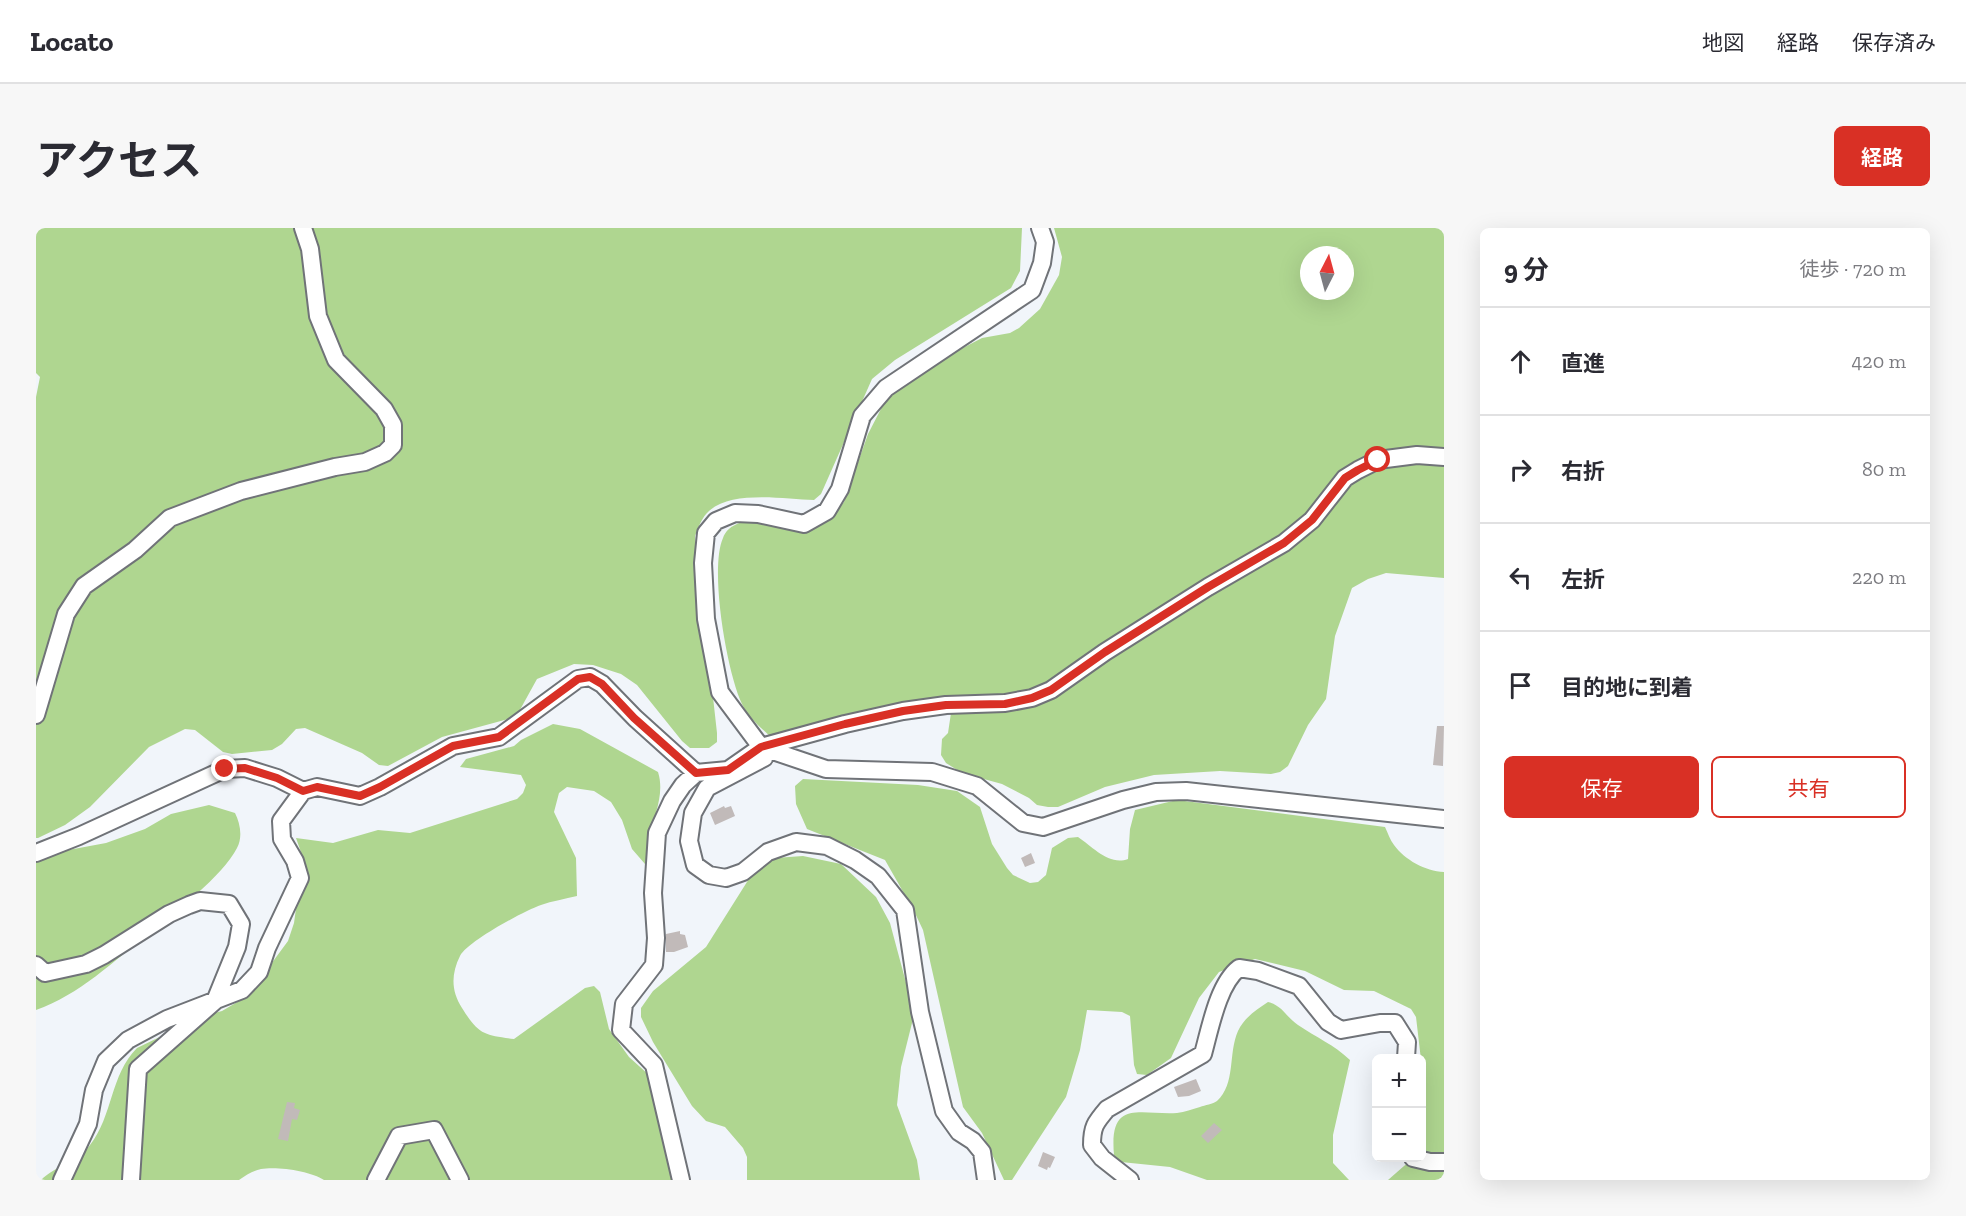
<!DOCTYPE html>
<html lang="ja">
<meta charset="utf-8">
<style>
body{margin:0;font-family:"Zilla Slab","Noto Sans JP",serif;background:#f7f7f7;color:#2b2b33}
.controls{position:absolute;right:18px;bottom:18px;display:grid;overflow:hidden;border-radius:9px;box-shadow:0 6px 24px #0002}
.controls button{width:54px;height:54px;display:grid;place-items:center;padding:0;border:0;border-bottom:2px solid #e1e1e2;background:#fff;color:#2b2b33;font:30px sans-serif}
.compass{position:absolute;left:1264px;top:18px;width:54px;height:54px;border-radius:50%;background:#fff;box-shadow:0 6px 24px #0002;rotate:6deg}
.stop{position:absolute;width:18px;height:18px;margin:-14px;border:4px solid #d93025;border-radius:50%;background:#fff}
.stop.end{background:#d93025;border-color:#fff;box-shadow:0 2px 6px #0008}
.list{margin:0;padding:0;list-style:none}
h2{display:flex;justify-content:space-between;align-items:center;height:78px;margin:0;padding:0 24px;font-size:26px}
h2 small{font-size:20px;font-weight:400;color:#7c7c81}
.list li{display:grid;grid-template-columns:39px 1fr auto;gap:18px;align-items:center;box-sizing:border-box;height:108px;padding:0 24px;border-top:2px solid #e1e1e2}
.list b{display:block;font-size:22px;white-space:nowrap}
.list em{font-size:20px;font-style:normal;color:#7c7c81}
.actions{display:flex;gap:12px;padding:18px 24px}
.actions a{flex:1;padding:14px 0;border:2px solid #d93025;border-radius:9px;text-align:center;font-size:21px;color:#d93025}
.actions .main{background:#d93025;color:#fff}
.icon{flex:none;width:33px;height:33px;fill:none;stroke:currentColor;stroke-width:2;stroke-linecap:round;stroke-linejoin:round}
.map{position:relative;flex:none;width:1408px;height:952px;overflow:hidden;border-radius:9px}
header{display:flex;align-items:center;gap:36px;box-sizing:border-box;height:84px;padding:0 30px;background:#fff;border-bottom:2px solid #e1e1e2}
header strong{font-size:28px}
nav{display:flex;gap:33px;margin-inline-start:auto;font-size:21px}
.intro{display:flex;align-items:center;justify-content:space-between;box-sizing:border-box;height:144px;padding:0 36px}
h1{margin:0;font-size:42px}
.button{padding:15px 27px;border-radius:9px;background:#d93025;color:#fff;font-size:21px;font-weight:700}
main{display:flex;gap:36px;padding:0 36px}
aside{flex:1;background:#fff;border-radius:9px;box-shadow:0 6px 24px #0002}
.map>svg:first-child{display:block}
</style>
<header>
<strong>Locato</strong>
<nav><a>地図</a><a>経路</a><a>保存済み</a></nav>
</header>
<div class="intro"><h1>アクセス</h1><a class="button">経路</a></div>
<main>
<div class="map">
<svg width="1408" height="952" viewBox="0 0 1408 952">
<rect width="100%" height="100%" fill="#f1f5fa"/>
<!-- green -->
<path fill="#afd690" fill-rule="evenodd" d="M0,0H986L984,43L975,60L859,132L836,151L785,266L778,272C748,271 696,262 673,283C666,289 662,300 659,308L681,505V514L673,520H654L646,513L601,457L585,446L557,437L538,436L501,451L480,489L406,509L352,538L343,537L326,525L269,500L260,501L246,516L236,522L196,526L187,524L159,502L149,501L113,519L54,579L29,597L2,610H0V169L4,149L0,145Z
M1018,0H1408V350L1350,345L1332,351L1316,360L1299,408L1290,471L1272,497L1252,538L1244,544L1235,546L1184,543L1118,547L1069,559L1022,579H1012L1001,577L993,570L966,556L926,545L910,535L905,527L906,511L912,505L915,485L906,479L739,513C728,502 713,491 706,476C691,445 673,341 687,310C689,304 694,299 699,297C717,286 759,296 780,298L789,295L796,289L808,274L832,206L847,177L859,161L898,135L946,110L974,105L983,100L1004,81L1023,47L1026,29ZM1273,27H1309V63H1273Z
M517,496L544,501L622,544C629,566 618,587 614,608C612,618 611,627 609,636L596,621L586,592L575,574L558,563L531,559L523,565L518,584L540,630L541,668C529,671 516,673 505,677C488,683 432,713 424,728C415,746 415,763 426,780C443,807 448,807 478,811L549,760L558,758L564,764L573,801L593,829L613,847L642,952H288C275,943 241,938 225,941C217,943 210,947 203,952H5C19,938 42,934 54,917C77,888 74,847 101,820L167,788L186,783L203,773L224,751L252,713L258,695L267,630L260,610L297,615L342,602L374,605L481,571L487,565L490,557L485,547L424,539L430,531L478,518L485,512Z
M767,551L882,557L921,563L944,579L956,616L971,640L977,647L994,655L1002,654L1010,647L1016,620L1032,610L1042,609C1057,619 1073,638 1092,631L1094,601L1099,582L1141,572L1349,599C1352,605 1354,612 1358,617C1369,632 1389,643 1408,644V952H1352L1376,931L1386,930V901L1389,866L1380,789L1375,781L1338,763L1308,762L1269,743L1219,731L1183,744L1163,770L1135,830L1111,847L1101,846L1098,837L1094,788L1086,784L1051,782L1044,822L1030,869L976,952H968L946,905L927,879L887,702L878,683L849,632L771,601L760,576L759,558Z
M173,577L199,585C204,595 207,609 201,620C187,648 138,685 113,705C78,733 43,767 0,782V628L70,615L109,601L135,586Z
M767,628L805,636L840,669L854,695L876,777V795L865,839L861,877L881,932L884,952H711V929L707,920L689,899L670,893L656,878L617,814L605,789V780L617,763L670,719L716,646L739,630Z
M1232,774C1247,778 1250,789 1262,797C1281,810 1297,816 1314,832L1297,907V935L1313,952H1171L1134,939L1085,934L1078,927C1073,871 1102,887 1141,885C1149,884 1156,881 1164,879C1169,877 1177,876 1181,873C1200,856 1192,825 1202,803C1208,790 1220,782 1232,774Z"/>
<!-- building -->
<path fill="#c1bab9" d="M1401,498H1408L1407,538L1397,537Z
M688,578L689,580L695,578L699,588L679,597L674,585Z
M995,625L999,635L989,639L985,630Z
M644,703V706L649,707L652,719L638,724H630V706Z
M1160,851L1165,863L1153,868L1142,869L1138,859Z
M251,874L259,875L258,880L264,882L261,892L256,891L252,913L242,911Z
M1178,895L1186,902L1172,915L1165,908Z
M1007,924L1019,929L1014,940L1012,939L1011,942L1002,938Z"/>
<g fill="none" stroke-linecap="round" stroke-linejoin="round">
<defs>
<path id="minor" d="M0,487L30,386L48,358L99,322L134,290L205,263L299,239L329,234L349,225L357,217V197L348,181L300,132L282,88L274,21L267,0
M725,519L790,541L896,544L941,558L987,595L1007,599L1087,572L1120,564L1150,563L1408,591
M0,625L43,608L189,541L209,540L241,550L267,563
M0,737L9,745L50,736L68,727L133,686L153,677L164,673L193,676L205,696L201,719L179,773L102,841L95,952
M1377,930L1394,934H1408
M26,952L52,896L58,862L70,833L92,812L131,791L206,762L223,744L231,720L264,650L259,633L246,611L245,593L267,563L281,559L324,568L344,559L417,518L463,509L542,451L554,449L566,456L599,490L660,545
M340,952L363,908L398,902L424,952
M645,952L618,837L585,802L588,776L618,737L620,710L617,665L621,605L636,573L647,557L660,545L692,542L725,519L809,496L867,483L910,477L969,475L996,470L1015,462L1069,424L1172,359L1248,315L1276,292L1309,250L1322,242L1342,232L1381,227L1408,229
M950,952L946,924L937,913L923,904L908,883L884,784L869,682L842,648L819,632L791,618L760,614L732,624L707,644L690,650L673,647L659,637L653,613L657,585L671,560L728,530L725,519L684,464L670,391L667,335L670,305L680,293L699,285L722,286L768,296L791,283L804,261L826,188L850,160L996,62L1006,35L1009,14L1004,0
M1094,952L1066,930L1056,917C1056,899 1059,895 1071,881L1167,826C1174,801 1182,756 1203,740L1222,743L1263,758L1292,794L1305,802L1344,795H1359L1371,814L1370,830"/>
</defs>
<!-- minor casing -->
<use href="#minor" stroke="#707378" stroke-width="20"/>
<!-- minor -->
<use href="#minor" stroke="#fff" stroke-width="16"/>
</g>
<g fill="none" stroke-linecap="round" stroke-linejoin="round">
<!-- route -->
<path stroke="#d93025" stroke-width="8" d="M189,541L209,540L241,550L267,563L281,559L324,568L344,559L417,518L463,509L542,451L554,449L566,456L598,490L660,545L692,542L725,519L809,496L867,483L910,477L969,476L996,470L1015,462L1069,424L1172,359L1248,315L1276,292L1309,250L1322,242L1342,232"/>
</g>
</svg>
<div class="controls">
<button>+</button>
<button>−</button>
</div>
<svg class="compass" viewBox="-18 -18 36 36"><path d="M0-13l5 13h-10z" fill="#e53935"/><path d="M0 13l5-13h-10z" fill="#7c7c81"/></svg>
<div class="stop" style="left:1342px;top:232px"></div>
<div class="stop end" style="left:189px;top:541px"></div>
</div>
<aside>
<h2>9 分<small>徒歩 · 720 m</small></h2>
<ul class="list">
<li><svg class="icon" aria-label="ahead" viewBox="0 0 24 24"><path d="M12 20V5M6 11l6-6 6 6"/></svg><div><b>直進</b></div><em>420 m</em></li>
<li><svg class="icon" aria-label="right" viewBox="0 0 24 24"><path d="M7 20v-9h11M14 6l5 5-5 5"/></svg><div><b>右折</b></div><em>80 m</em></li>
<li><svg class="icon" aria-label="left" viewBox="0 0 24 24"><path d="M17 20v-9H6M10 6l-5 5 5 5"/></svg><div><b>左折</b></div><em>220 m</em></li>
<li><svg class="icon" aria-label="arrive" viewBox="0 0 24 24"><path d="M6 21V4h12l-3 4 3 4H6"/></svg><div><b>目的地に到着</b></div></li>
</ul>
<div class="actions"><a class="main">保存</a><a>共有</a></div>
</aside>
</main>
